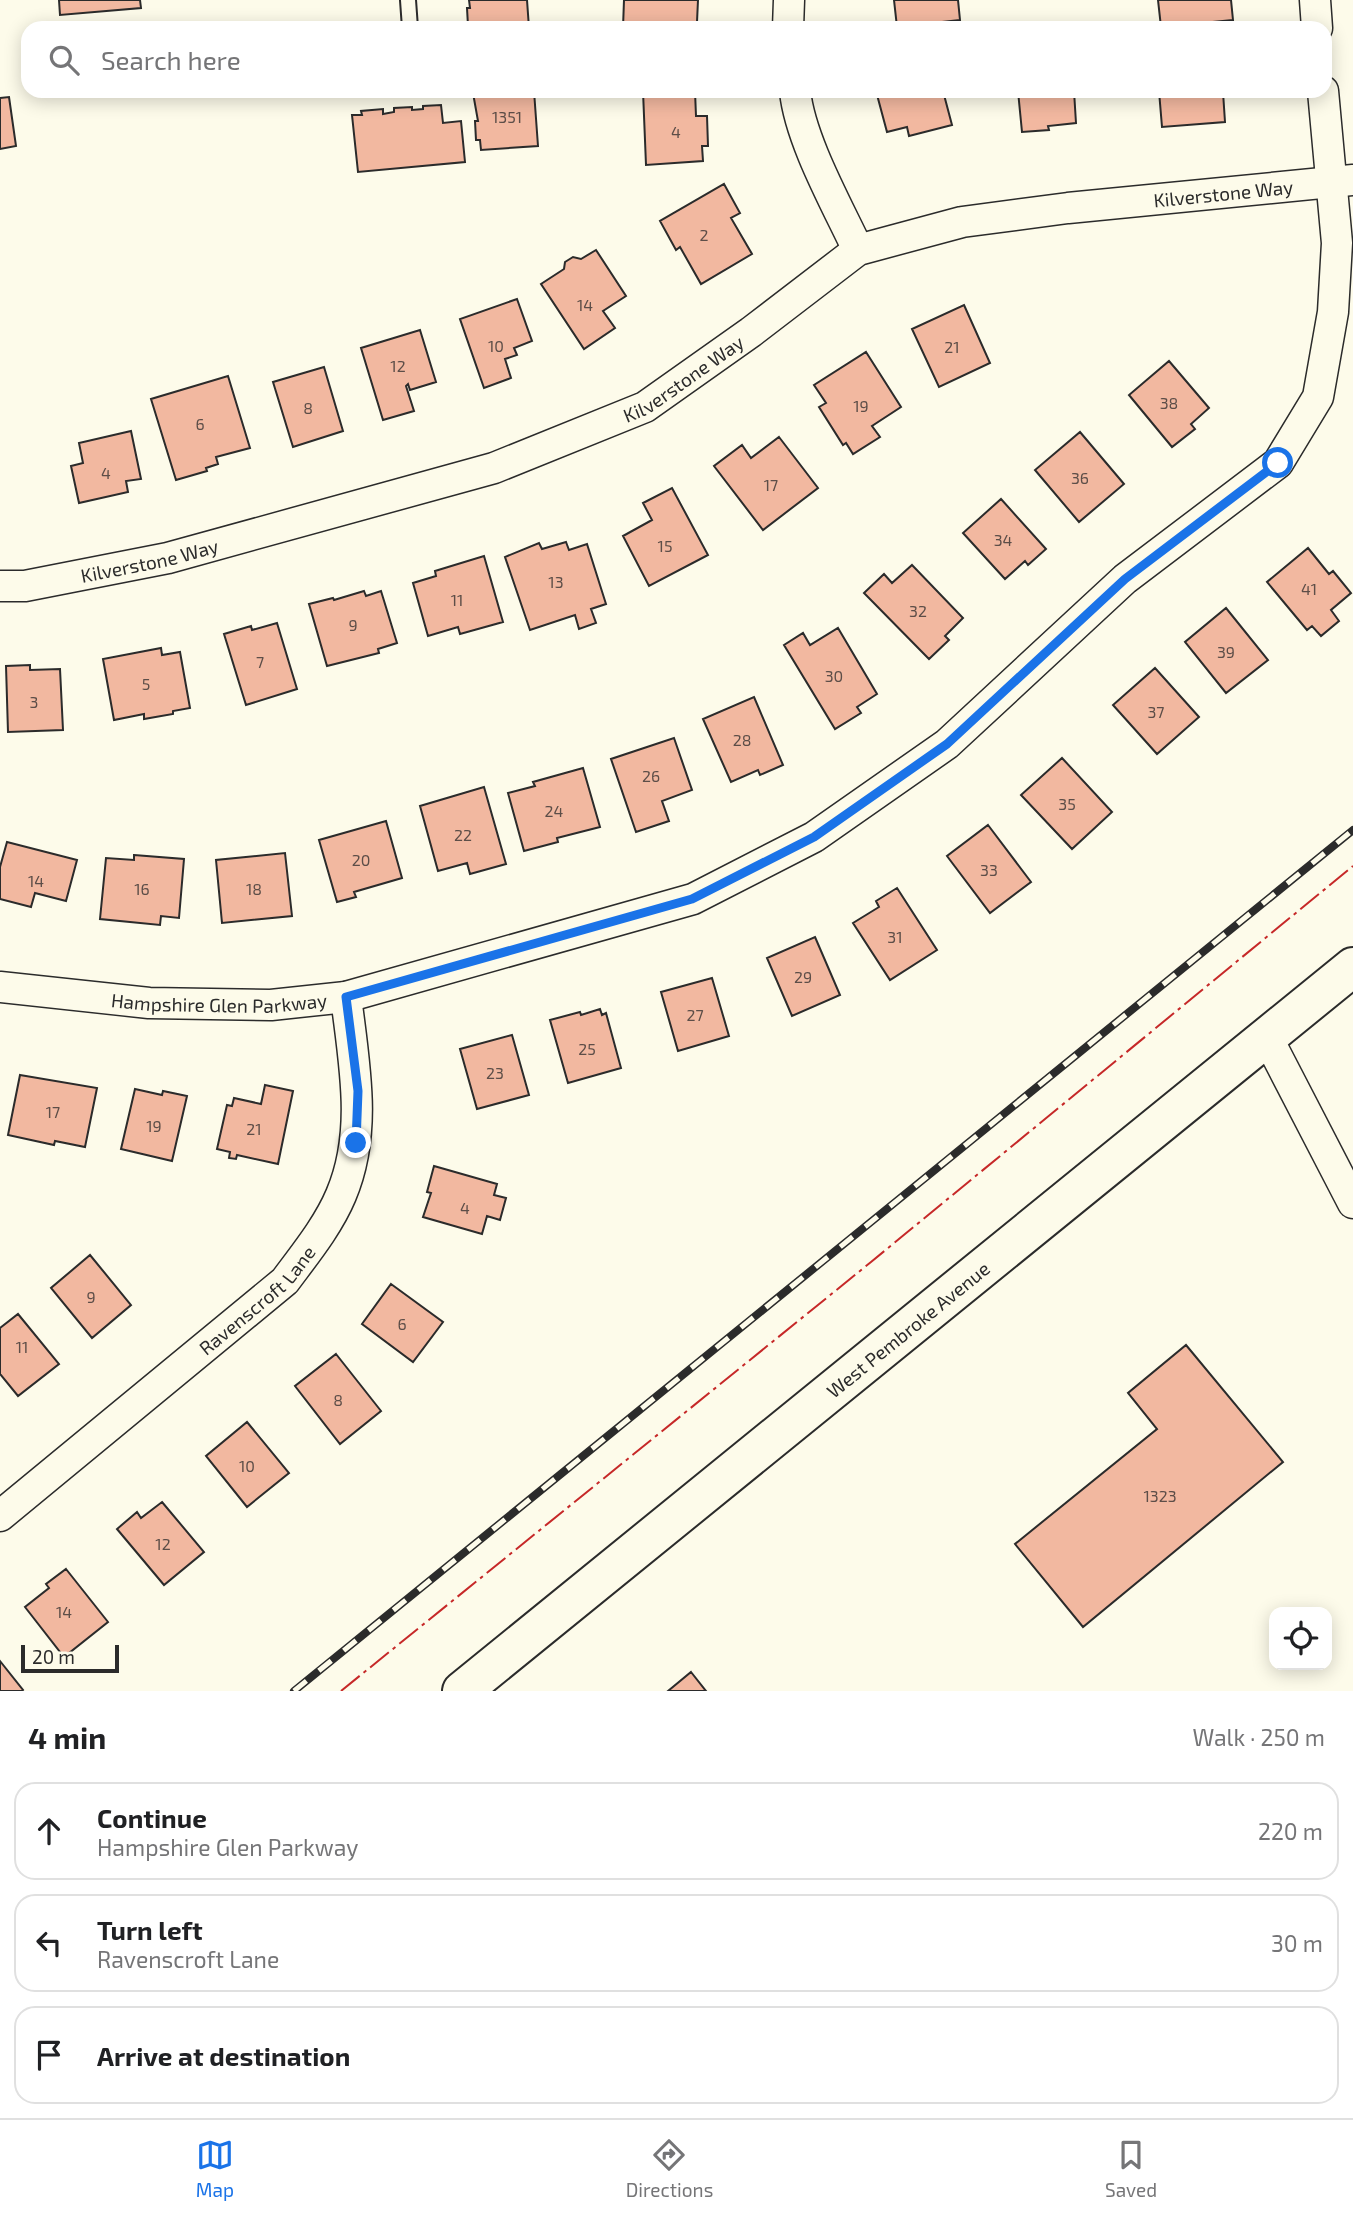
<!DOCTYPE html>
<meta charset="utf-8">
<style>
body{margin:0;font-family:"Exo 2",sans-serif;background:#f2f2f2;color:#202124}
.controls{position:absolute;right:21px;bottom:21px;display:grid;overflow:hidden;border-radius:14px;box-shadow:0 4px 18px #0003}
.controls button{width:63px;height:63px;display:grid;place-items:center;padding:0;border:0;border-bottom:2px solid #e0e0e0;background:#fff;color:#202124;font:35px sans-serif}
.scale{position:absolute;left:21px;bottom:18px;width:98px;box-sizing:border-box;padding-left:7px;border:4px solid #2b2b2b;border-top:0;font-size:19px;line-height:24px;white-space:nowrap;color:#2b2b2b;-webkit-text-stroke:5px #fdfbea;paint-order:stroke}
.stop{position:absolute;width:21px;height:21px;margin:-16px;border:5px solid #1a73e8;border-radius:50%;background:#fff}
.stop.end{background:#1a73e8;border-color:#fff;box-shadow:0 2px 7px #0008}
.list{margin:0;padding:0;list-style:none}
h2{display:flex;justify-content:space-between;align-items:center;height:91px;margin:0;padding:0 28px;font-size:30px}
h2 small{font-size:23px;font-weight:400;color:#757577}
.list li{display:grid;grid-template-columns:46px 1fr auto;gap:21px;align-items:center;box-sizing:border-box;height:98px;margin:0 14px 14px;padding:0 14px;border:2px solid #e0e0e0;border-radius:21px}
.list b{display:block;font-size:26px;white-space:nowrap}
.list p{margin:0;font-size:23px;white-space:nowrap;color:#757577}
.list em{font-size:23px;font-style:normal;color:#757577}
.icon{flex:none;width:38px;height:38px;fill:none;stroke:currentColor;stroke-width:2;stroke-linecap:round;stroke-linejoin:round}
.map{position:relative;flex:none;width:1353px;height:1691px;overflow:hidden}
.search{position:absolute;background:#fff;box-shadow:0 4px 18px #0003;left:21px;right:21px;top:21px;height:77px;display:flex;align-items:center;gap:18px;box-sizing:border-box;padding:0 24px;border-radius:21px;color:#757577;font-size:26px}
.sheet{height:427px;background:#fff}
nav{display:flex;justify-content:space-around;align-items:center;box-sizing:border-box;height:98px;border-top:2px solid #e0e0e0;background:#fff;font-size:19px;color:#757577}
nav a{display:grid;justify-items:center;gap:4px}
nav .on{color:#1a73e8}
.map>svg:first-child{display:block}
</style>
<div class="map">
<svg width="1353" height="1691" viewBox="0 0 1353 1691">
<rect width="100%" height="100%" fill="#fdfbea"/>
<!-- building -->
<path fill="#f2b8a0" stroke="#2b2b2b" stroke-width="2" d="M59,0H140L141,8L60,15Z
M469,0H527L529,28H471V25L468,26L467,8H470Z
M624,0H698L697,22H682V28H623Z
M894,0H958L960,20L897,27Z
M1158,0H1231L1233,20L1161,27Z
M476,91H534L538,146L481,150L480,140H476L475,121H478L473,93H477Z
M643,91H695L696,116H707L708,146H702L703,161L646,165Z
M876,91H943L952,125L909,136L907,127L887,132Z
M1018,91H1074L1076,123L1048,126L1049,130L1022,132Z
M1159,91H1240L1223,92L1225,122L1162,127Z
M9,97L16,146L0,149V98Z
M441,105L443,123L461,121L465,162L358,172L352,115H362L361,111L383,109V114L394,112V108L412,107V110L423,109V106Z
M724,184L740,213L731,218L752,254L701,284L680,247L676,250L660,221Z
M596,250L626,296L603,311L615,328L584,349L541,284L564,269L565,262L573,257L581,259Z
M517,299L532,341L514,348L517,355L505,359L511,378L484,388L460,319Z
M964,305L990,363L939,387L912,329Z
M420,330L436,382L410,390L408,384L406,386L414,411L383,420L361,348Z
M866,352L901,407L872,426L880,437L853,454L846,443L843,445L819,407L826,403L814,385Z
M1169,361L1209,408L1191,424L1195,429L1172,447L1129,395Z
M324,367L343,431L293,447L273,382Z
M228,376L250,448L216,457L218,464L206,468L207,471L176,480L151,399Z
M131,431L141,479L126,481L128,492L79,503L71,466L83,463L79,443Z
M1080,432L1124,484L1079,522L1035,470Z
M779,437L818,488L763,530L714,466L742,445L751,458Z
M672,488L708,555L649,586L623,536L652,520L643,503Z
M1001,499L1046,549L1028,565L1025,561L1005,579L963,533Z
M566,542L569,550L587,544L606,604L591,609L596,623L579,629L575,615L530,630L505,557L539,543L542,549Z
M1308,548L1329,574L1333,571L1351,593L1331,610L1339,621L1321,636L1312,626L1307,630L1267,582Z
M484,556L503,622L460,634L458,627L428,636L413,583L436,576L435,571Z
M912,565L963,618L945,636L949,640L929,659L864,593L884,574L892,583Z
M364,591L366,596L381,591L397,643L378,649L379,653L327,666L309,604L333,598L334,600Z
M1226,608L1268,660L1226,693L1185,642Z
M277,623L297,689L246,705L224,634L251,626L252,630Z
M838,628L877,694L857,707L861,713L835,729L784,645L803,633L810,645Z
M161,648L162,655L180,652L190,708L173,711V714L144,719V714L114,720L103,659Z
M30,665V670L60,669L63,730L8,732L6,666Z
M1155,668L1199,717L1157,754L1113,705Z
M754,697L783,765L760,775L758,770L731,782L703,719Z
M674,738L692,790L662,801L669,821L636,832L611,759Z
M1062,758L1112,812L1072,849L1021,795Z
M583,768L600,827L557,838L558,842L524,851L508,793L535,786L533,782Z
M484,787L506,864L470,874L467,863L438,871L420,806Z
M386,821L402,878L354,892L356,897L337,902L319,840Z
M988,825L1031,882L990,913L947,856Z
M7,842L77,860L66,901L35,893L31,907L0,899V867Z
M285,853L292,916L222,923L216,860Z
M134,855L184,859L179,918L161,916L160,925L100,919L106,858L134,860Z
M897,888L937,950L890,980L853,923L879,907L876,901Z
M815,937L840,995L792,1016L767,958Z
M712,978L729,1036L678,1051L661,992Z
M600,1009L602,1015L606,1013L621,1068L568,1083L550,1020L580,1012L581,1015Z
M512,1035L529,1095L477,1109L460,1049Z
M20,1075L97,1088L85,1147L55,1141L54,1145L8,1135Z
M265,1085L293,1091L278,1164L237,1155L236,1159L229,1158L230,1152L217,1149L227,1105L232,1106L234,1098L261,1104Z
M135,1089L162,1095L163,1091L187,1096L172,1161L121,1149Z
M434,1166L497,1184L494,1195L506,1198L500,1220L487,1216L482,1234L423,1217L431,1193L427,1192Z
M90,1255L131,1305L92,1338L51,1288Z
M391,1284L443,1322L413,1362L362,1324Z
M18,1314L59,1364L18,1396L0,1374V1328Z
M1186,1345L1283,1462L1083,1627L1015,1544L1157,1429L1128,1393Z
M336,1354L381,1411L340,1444L295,1386Z
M247,1422L289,1473L247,1507L206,1456Z
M162,1502L204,1552L164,1585L117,1529L137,1512L141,1518Z
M66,1569L108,1622L64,1657L25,1607L49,1588L46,1584Z
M0,1661L23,1690L22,1691H0Z
M691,1672L706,1691H668Z"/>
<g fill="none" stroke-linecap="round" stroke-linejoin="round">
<defs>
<path id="service" d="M408,0L410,28"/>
<g id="minor">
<path d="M1315,0L1317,28"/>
<path d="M788,28L789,0"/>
<path d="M795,91C800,140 837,205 858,250"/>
<path id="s1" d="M0,586H25L168,558L494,468L645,407L751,332L858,250L962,222L1068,208L1353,180"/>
<path id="s2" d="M0,987L149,1003L271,1005L346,997L693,899L814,837L947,744L1125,579L1278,463L1318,397L1333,312L1337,243L1323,91"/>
<path d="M1267,1037L1353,1203"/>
<path id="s3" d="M0,1516L285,1281C305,1254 328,1226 341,1195C368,1132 354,1063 346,997"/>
</g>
<g id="secondary">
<path id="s4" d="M462,1691L1353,967"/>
</g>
</defs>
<!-- service casing -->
<use href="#service" stroke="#2b2b2b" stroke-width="18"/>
<!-- minor casing -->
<use href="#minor" stroke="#2b2b2b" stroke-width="33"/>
<!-- secondary casing -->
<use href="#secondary" stroke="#2b2b2b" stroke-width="42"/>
<!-- service -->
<use href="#service" stroke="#fdfbea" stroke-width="14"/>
<!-- minor -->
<use href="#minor" stroke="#fdfbea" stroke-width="30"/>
<!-- secondary -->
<use href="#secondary" stroke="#fdfbea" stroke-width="38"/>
<defs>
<path id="rail" d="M294,1691L1353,830"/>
</defs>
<!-- rail casing -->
<use href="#rail" stroke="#2b2b2b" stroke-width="8"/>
<!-- rail -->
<use href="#rail" stroke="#fdfbea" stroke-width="5" stroke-dasharray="16" stroke-linecap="butt"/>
<!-- power -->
<path stroke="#c62828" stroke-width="2" stroke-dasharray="24 5 3.5 5" stroke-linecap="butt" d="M341,1691L871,1262L1353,866"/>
</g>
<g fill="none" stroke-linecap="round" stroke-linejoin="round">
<!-- route -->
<path stroke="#1a73e8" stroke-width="9" d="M356,1143L358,1091L346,997L692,899L814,837L947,744L1125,579L1278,463"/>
</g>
<g text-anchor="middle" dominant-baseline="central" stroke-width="5" stroke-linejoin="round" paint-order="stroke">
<!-- number labels -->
<g font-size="16" fill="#5d4e48">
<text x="507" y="116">1351</text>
<text x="676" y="131">4</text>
<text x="704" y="234">2</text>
<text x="585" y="304">14</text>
<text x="496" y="345">10</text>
<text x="952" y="346">21</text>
<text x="398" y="365">12</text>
<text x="1169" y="402">38</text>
<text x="861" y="405">19</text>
<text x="308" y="407">8</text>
<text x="200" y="423">6</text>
<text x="106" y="472">4</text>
<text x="1080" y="477">36</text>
<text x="771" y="484">17</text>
<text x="1003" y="539">34</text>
<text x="665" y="545">15</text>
<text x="556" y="581">13</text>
<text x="1309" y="588">41</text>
<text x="457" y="599">11</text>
<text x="918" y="610">32</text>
<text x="353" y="624">9</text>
<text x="1226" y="651">39</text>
<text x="260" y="661">7</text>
<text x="834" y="675">30</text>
<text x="146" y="683">5</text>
<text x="34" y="701">3</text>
<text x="1156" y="711">37</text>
<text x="742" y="739">28</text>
<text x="651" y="775">26</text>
<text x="1067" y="803">35</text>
<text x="554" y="810">24</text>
<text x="463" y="834">22</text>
<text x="361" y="859">20</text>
<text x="989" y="869">33</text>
<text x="36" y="880">14</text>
<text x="142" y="888">16</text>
<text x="254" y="888">18</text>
<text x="895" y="936">31</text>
<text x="803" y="976">29</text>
<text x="695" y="1014">27</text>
<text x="587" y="1048">25</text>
<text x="495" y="1072">23</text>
<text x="53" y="1111">17</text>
<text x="154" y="1125">19</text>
<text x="254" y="1128">21</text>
<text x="465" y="1207">4</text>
<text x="91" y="1296">9</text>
<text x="402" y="1323">6</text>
<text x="22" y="1346">11</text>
<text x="338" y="1399">8</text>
<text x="247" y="1465">10</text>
<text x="1160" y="1495">1323</text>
<text x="163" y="1543">12</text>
<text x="64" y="1611">14</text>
</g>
<!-- street labels -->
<g font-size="19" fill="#2b2b2b" stroke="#fdfbea">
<text stroke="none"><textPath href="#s1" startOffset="1307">Kilverstone Way</textPath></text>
<text stroke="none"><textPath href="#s1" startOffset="719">Kilverstone Way</textPath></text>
<text stroke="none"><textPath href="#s1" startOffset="152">Kilverstone Way</textPath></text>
<text stroke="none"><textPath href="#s2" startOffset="220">Hampshire Glen Parkway</textPath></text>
<text stroke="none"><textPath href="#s3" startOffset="336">Ravenscroft Lane</textPath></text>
<text stroke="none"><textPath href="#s4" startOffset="574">West Pembroke Avenue</textPath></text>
</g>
</g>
</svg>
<div class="controls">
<button><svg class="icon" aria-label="locate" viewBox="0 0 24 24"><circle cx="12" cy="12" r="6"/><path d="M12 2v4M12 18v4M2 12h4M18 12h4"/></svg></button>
</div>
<div class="scale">20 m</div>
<div class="stop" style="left:1278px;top:463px"></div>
<div class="stop end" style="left:356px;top:1143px"></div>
<div class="search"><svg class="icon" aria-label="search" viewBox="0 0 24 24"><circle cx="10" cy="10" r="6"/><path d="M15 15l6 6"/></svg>Search here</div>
</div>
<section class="sheet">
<h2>4 min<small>Walk · 250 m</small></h2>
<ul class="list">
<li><svg class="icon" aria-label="ahead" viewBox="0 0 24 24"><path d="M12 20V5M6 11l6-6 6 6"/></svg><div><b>Continue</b><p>Hampshire Glen Parkway</p></div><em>220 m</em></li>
<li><svg class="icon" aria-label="left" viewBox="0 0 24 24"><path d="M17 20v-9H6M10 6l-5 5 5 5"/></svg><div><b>Turn left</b><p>Ravenscroft Lane</p></div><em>30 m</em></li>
<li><svg class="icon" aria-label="arrive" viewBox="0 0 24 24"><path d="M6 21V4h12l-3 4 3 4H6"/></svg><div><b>Arrive at destination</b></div></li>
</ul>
</section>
<nav>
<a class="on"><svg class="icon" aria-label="map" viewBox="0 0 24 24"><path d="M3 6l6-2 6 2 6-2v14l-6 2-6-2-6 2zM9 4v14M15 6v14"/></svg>Map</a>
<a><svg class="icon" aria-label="directions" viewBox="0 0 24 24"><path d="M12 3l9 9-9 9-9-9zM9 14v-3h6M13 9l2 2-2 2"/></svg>Directions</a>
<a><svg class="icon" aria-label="saved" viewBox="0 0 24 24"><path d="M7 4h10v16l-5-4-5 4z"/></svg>Saved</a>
</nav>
